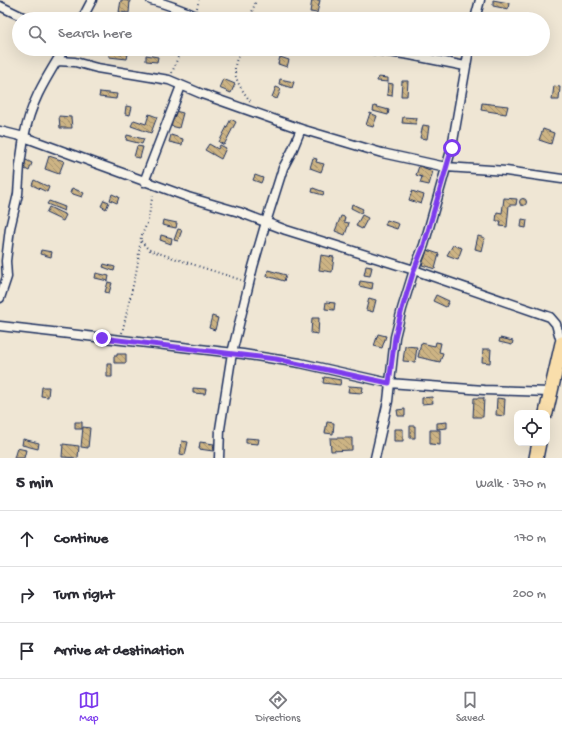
<!DOCTYPE html>
<meta charset="utf-8">
<style>
body{margin:0;font-family:"Gochi Hand",sans-serif;background:#f7f7f7;color:#2b2b33}
.controls{position:absolute;right:12px;bottom:12px;display:grid;overflow:hidden;border-radius:8px;box-shadow:0 4px 16px #0002}
.controls button{width:36px;height:36px;display:grid;place-items:center;padding:0;border:0;border-bottom:1px solid #e1e1e2;background:#fff;color:#2b2b33;font:20px sans-serif}
.stop{position:absolute;width:12px;height:12px;margin:-9px;border:3px solid #7c3aed;border-radius:50%;background:#fff}
.stop.end{background:#7c3aed;border-color:#fff;box-shadow:0 1px 4px #0008}
.list{margin:0;padding:0;list-style:none}
h2{display:flex;justify-content:space-between;align-items:center;height:52px;margin:0;padding:0 16px;font-size:17px}
h2 small{font-size:13px;font-weight:400;color:#7c7c81}
.list li{display:grid;grid-template-columns:26px 1fr auto;gap:12px;align-items:center;box-sizing:border-box;height:56px;padding:0 16px;border-top:1px solid #e1e1e2}
.list b{display:block;font-size:15px;white-space:nowrap}
.list em{font-size:13px;font-style:normal;color:#7c7c81}
.icon{flex:none;width:22px;height:22px;fill:none;stroke:currentColor;stroke-width:2;stroke-linecap:round;stroke-linejoin:round}
.map{position:relative;flex:none;width:562px;height:458px;overflow:hidden}
.search{position:absolute;background:#fff;box-shadow:0 4px 16px #0002;left:12px;right:12px;top:12px;height:44px;display:flex;align-items:center;gap:10px;box-sizing:border-box;padding:0 14px;border-radius:22px;color:#7c7c81;font-size:15px}
.sheet{height:220px;background:#fff}
nav{display:flex;justify-content:space-around;align-items:center;box-sizing:border-box;height:56px;border-top:1px solid #e1e1e2;background:#fff;font-size:11px;color:#7c7c81}
nav a{display:grid;justify-items:center;gap:2px}
nav .on{color:#7c3aed}
.map>svg:first-child{display:block}
</style>
<div class="map">
<svg width="562" height="458" viewBox="0 0 562 458">
<defs>
<pattern id="building-back-hatch" width="6" height="6" patternUnits="userSpaceOnUse"><rect width="6" height="6" fill="#cdb484"/><path d="M-1 5l2 2M0 0l6 6M5-1l2 2" fill="none" stroke="#a6936f"/></pattern>
</defs>
<rect width="100%" height="100%" fill="#efe6d4"/>
<filter id="ink" filterUnits="userSpaceOnUse"><feTurbulence type="fractalNoise" baseFrequency=".025" numOctaves="2"/><feDisplacementMap in="SourceGraphic" scale="8" xChannelSelector="R" yChannelSelector="G"/><feConvolveMatrix kernelMatrix="1 2 1 2 8 2 1 2 1" color-interpolation-filters="sRGB"/></filter>
<g filter="url(#ink)">
<!-- building -->
<path fill="url(#building-back-hatch)" stroke="#1b2f5e" d="M121,0L130,1L129,13L119,12Z
M312,0H320L317,13L310,12Z
M493,0L509,3L508,9L493,6Z
M109,52L128,54L127,59L109,57Z
M146,55L158,57L157,62L146,61Z
M280,57L289,60L287,67L278,64Z
M378,77L388,78V82L377,81Z
M223,79L235,84L231,93L219,88Z
M280,79L294,82L292,88L279,84Z
M402,81H408L407,96H401Z
M388,83L393,84L392,96L387,95Z
M554,86L560,87L559,100H552Z
M276,87L281,89L277,99L272,97Z
M100,92L117,94L116,99L99,97Z
M482,103L508,106L506,114L481,110Z
M126,106L132,107L130,115L125,114Z
M374,106L389,110L388,115L373,111Z
M175,111L183,113L179,128L171,126Z
M370,113L377,116L373,127L366,125Z
M149,114L157,117L151,133L131,126L134,120L146,124Z
M59,116L71,117L72,128H60Z
M403,117L417,118L416,124L402,123Z
M231,119L236,122L224,145L219,142Z
M423,125L429,126L427,139L420,138Z
M543,129L554,133L551,144L539,140Z
M127,135L144,139L142,144L126,140Z
M171,135L183,139L182,145L169,142Z
M209,144L218,149L220,145L226,148L221,159L205,150Z
M137,146L143,147L140,158L134,157Z
M49,156L64,161L59,174L45,169Z
M313,158L317,159L316,162L324,164L321,172L310,168Z
M26,160L32,163L29,171L23,168Z
M419,166L433,171L429,185L420,183L422,177L416,175Z
M255,175L263,178L261,183L253,180Z
M34,180L49,187L47,192L32,185Z
M72,188L84,193L82,197L70,193Z
M313,188L324,192L323,195L312,192Z
M412,191L424,195L421,204L409,200Z
M112,194L119,197L117,203L110,200Z
M504,198L517,199L516,205H509L507,227L500,226L501,221H496L497,212L502,213Z
M519.5 202a3.5 3.5 0 1 1 7 0a3.5 3.5 0 1 1-7 0Z
M104,200L109,202L106,209L101,206Z
M49,201L65,207L64,211L47,204Z
M352,204L363,209L361,213L351,208Z
M49,207L66,215L63,221L46,213Z
M362,215L368,218L362,229L356,226Z
M341,216L345,217L344,222L349,223L345,235L335,231Z
M522,219L527,220L526,228L521,227Z
M163,220L177,223L176,228L162,225Z
M387,220L399,224L397,229L385,225Z
M178,229L182,230L178,241L174,240Z
M161,235L172,238L171,244L160,240Z
M478,236L485,238L482,251L475,249Z
M453,245L462,248L458,259L447,255Z
M41,250L52,252L51,257L40,254Z
M427,250L439,254L435,269L422,265Z
M321,255L334,257L332,272L319,270Z
M104,264L115,267L114,271L103,267Z
M366,266L372,267L370,276L364,275Z
M268,270L286,275L284,281L267,276Z
M96,273L109,276L108,281L95,278Z
M360,281L373,283L372,289L359,286Z
M108,282L112,283L109,293L105,292Z
M436,295L449,301L446,307L433,301Z
M369,298L376,300L373,312L366,310Z
M326,302L335,303L334,310L325,309Z
M212,316L218,318L215,330L209,328Z
M312,318H319L318,334L311,333Z
M378,334L386,336L382,348L374,346Z
M500,338L513,341L512,345L499,342Z
M436,342L441,343L439,352L443,353L440,362L418,357L421,343L435,346Z
M405,346L417,347L415,362L403,361Z
M483,349H491L490,363L482,362Z
M117,354H126V363H114V356H117Z
M107,364H112V377H107Z
M324,377L341,380L340,385L323,383Z
M349,386L363,387L362,393L348,392Z
M42,387H49L48,397L41,396Z
M193,388L206,389L205,394L193,393Z
M432,397L433,403L422,404V398Z
M474,398H484L483,417H473Z
M497,398L505,399L504,416L496,415Z
M405,409V416H398L397,410Z
M75,422H82V429H75Z
M327,422L334,423L333,434L325,433Z
M447,422V428L437,429V423Z
M410,426H415V438H410Z
M83,427L90,428L88,448L81,447Z
M394,429H403V441H394Z
M430,430H440V445L430,444Z
M246,438L259,439L258,444L246,443Z
M330,438H352V450L331,451Z
M23,439L39,443L38,449L22,445Z
M182,441L188,442L185,455L180,454Z
M200,442L214,444L213,451L199,449Z
M63,444L79,446L78,458L62,457Z
M17,448L26,450L24,458H14Z"/>
<g fill="none" stroke-linecap="round" stroke-linejoin="round">
<defs>
<path id="minor" d="M151,0C171,5 185,11 203,19
M0,6L27,19
M82,19L92,0
M475,19L480,0
M64,49C45,80 31,101 24,137L188,197L239,212L286,230L414,270L550,317L556,324L562,345
M369,49L410,55L465,66
M57,61L75,62L97,68L169,80L202,94L301,129L382,153L446,167L506,171L562,179
M0,131L24,137L20,165L18,194L10,228L6,261L7,277L0,298
M144,182L181,86
M0,326L243,354L300,363L389,383L484,390L550,392
M219,458L220,429L232,353L253,267L266,222L283,168L292,151L301,129
M375,458L388,401L395,337L402,309L414,270L424,245L452,147L469,49"/>
<path id="trunk" d="M546,413L562,343
M536,458L539,443"/>
</defs>
<!-- minor casing -->
<use href="#minor" stroke="#1b2f5e" stroke-width="11"/>
<!-- trunk casing -->
<use href="#trunk" stroke="#1b2f5e" stroke-width="16"/>
<!-- path -->
<path stroke="#1b2f5e" stroke-width="2" stroke-dasharray="1 3" stroke-linecap="butt" d="M197,8L199,0
M250,19L256,0
M241,49C239,55 235,61 235,68C234,80 244,93 251,102
M172,73L181,49
M141,241L148,249L152,251L241,280
M122,333L137,268L141,237L148,221L153,193"/>
<!-- minor -->
<use href="#minor" stroke="#f7f3e8" stroke-width="8"/>
<!-- trunk -->
<use href="#trunk" stroke="#f9deab" stroke-width="13"/>
</g>
</g>
<g fill="none" stroke-linecap="round" stroke-linejoin="round" filter="url(#ink)">
<!-- route -->
<path stroke="#7c3aed" stroke-width="5" d="M102,338L276,359L389,383L395,337L402,309L414,270L424,245L452,148"/>
</g>
</svg>
<div class="controls">
<button><svg class="icon" aria-label="locate" viewBox="0 0 24 24"><circle cx="12" cy="12" r="6"/><path d="M12 2v4M12 18v4M2 12h4M18 12h4"/></svg></button>
</div>
<div class="stop" style="left:452px;top:148px"></div>
<div class="stop end" style="left:102px;top:338px"></div>
<div class="search"><svg class="icon" aria-label="search" viewBox="0 0 24 24"><circle cx="10" cy="10" r="6"/><path d="M15 15l6 6"/></svg>Search here</div>
</div>
<section class="sheet">
<h2>5 min<small>Walk · 370 m</small></h2>
<ul class="list">
<li><svg class="icon" aria-label="ahead" viewBox="0 0 24 24"><path d="M12 20V5M6 11l6-6 6 6"/></svg><div><b>Continue</b></div><em>170 m</em></li>
<li><svg class="icon" aria-label="right" viewBox="0 0 24 24"><path d="M7 20v-9h11M14 6l5 5-5 5"/></svg><div><b>Turn right</b></div><em>200 m</em></li>
<li><svg class="icon" aria-label="arrive" viewBox="0 0 24 24"><path d="M6 21V4h12l-3 4 3 4H6"/></svg><div><b>Arrive at destination</b></div></li>
</ul>
</section>
<nav>
<a class="on"><svg class="icon" aria-label="map" viewBox="0 0 24 24"><path d="M3 6l6-2 6 2 6-2v14l-6 2-6-2-6 2zM9 4v14M15 6v14"/></svg>Map</a>
<a><svg class="icon" aria-label="directions" viewBox="0 0 24 24"><path d="M12 3l9 9-9 9-9-9zM9 14v-3h6M13 9l2 2-2 2"/></svg>Directions</a>
<a><svg class="icon" aria-label="saved" viewBox="0 0 24 24"><path d="M7 4h10v16l-5-4-5 4z"/></svg>Saved</a>
</nav>
